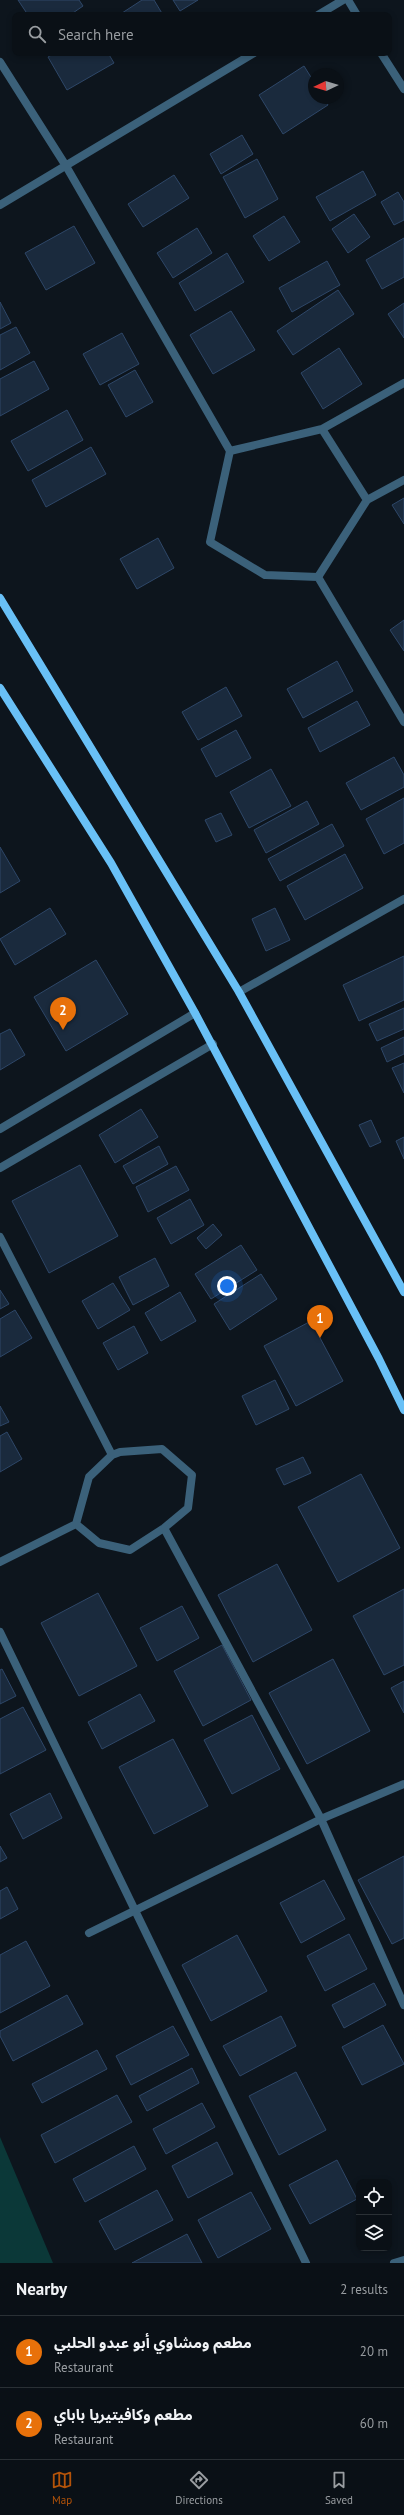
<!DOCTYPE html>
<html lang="en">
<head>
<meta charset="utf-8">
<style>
	:root { --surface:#0a1016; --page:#13191f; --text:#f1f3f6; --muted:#999da1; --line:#2a3035; --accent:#b45309 }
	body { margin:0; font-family:"PT Sans","Noto Sans Arabic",sans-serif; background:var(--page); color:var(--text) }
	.controls { position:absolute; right:12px; bottom:12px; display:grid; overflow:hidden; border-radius:8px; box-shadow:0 2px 6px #0003 }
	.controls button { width:36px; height:36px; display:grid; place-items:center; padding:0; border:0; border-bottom:1px solid var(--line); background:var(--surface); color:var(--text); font:20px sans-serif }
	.compass { position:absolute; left:308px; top:68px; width:36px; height:36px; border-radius:50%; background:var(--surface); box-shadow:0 2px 6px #0003; rotate:266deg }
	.you { position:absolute; left:227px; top:1286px; width:14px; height:14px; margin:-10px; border:3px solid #fff; border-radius:50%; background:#1a73e8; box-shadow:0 0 0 6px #1a73e833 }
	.badge { display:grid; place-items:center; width:26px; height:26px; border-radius:50%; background:var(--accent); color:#fff; font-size:13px; font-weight:700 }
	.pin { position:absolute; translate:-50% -33px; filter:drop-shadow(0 1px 2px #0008) }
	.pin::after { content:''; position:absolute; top:21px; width:14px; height:12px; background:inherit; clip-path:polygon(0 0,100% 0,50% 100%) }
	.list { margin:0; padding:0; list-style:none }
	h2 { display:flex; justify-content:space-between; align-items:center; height:52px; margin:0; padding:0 16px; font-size:17px }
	h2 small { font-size:13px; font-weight:400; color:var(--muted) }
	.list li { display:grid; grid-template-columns:26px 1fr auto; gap:12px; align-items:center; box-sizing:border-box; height:72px; padding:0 16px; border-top:1px solid var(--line) }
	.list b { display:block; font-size:15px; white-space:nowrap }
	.list p { margin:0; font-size:13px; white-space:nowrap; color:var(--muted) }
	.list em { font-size:13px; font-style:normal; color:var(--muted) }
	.icon { flex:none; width:22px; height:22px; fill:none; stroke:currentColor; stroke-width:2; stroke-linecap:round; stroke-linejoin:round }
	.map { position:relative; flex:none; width:404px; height:2263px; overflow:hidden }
	.search { position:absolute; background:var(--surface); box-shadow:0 2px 6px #0003; left:12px; right:12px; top:12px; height:44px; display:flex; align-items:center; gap:10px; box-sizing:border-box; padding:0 14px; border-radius:8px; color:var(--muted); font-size:15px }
	.sheet { height:196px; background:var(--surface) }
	nav { display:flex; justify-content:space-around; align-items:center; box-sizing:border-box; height:56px; border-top:1px solid var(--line); background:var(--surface); font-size:11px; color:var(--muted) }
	nav a { display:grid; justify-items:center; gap:2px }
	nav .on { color:var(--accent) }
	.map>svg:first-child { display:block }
	.water { fill:#0b3838 }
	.building { fill:#1a2a3d; stroke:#2e4768 }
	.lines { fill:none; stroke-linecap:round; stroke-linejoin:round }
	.minor { stroke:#3b617a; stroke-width:8 }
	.secondary { stroke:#69c0f6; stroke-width:8 }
</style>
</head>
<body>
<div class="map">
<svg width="404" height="2263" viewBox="0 0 404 2263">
	<rect width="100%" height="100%" fill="#0d151d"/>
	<!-- water -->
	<path class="water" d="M0 2137 53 2263H0Z"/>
	<!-- building -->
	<path class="building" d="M18 0H79L83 6 70 15H28Z
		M142 0H154L163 15H119Z
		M173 0H198L180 11Z
		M55 53H108L114 63 67 90 48 57Z
		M304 66 314 82V98H324L328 105 283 134 259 95Z
		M242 135 253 154 221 174 210 154Z
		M257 159 278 199 245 218 223 177Z
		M363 171 376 195 330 221 316 197Z
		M174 175 189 198 143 227 128 204Z
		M398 192 404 202V220L394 225 381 202Z
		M354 214 370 237 348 253 332 229Z
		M284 216 300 242 269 261 253 236Z
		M74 226 95 263 46 290 25 253Z
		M197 228 212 253 173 278 157 253Z
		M404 238V277L382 289 366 260Z
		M227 253 244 282 195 311 179 283Z
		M327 261 340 285 292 312 279 288Z
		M338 290 354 314 293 355 277 331Z
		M0 302 11 323 0 329Z
		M404 303V338L388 314Z
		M231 311 255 350 213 374 190 335Z
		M16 327 30 353 0 370V335Z
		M122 333 139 364 100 385 83 354Z
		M339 348 362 384 323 409 301 373Z
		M34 361 49 389 0 416V379Z
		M135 370 153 402 126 417 108 385Z
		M67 410 83 440 28 471 11 441Z
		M91 447 106 474 46 507 32 480Z
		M404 498V524L392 505Z
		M158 538 174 568 137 589 120 559Z
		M404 620V651L390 630Z
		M337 661 353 691 303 718 287 689Z
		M226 687 242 716 198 740 182 712Z
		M357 701 370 725 320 752 308 728Z
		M236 730 251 758 216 777 201 749Z
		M394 757 404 775V787L361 810 346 783Z
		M271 769 291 806 249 828 230 792Z
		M404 798V843L384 854 366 819Z
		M307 801 319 824 266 853 254 830Z
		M221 813 232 835 216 842 205 820Z
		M332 824 344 846 280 881 268 859Z
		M0 847 20 881 0 893Z
		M345 854 363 888 305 920 287 886Z
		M50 908 66 934 15 965 0 939Z
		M275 908 290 940 266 951 252 919Z
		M404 956V1000L359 1021 343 985Z
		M96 960 128 1014 66 1051 34 997Z
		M404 1008V1029L377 1041 369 1024Z
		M10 1029 25 1055 0 1070V1034Z
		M404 1037V1054L387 1062 381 1048Z
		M404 1063V1093L392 1068Z
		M141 1109 158 1137 115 1163 99 1135Z
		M371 1120 381 1142 370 1147 359 1125Z
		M404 1137V1159L396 1141Z
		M159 1146 168 1164 133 1184 123 1166Z
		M80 1165 118 1236 49 1273 12 1201Z
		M176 1166 189 1190 148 1212 136 1187Z
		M190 1199 204 1225 171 1244 157 1218Z
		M213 1224 222 1235 206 1249 197 1238Z
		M241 1245 257 1270 211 1299 195 1274Z
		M155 1258 169 1286 133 1305 119 1277Z
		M261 1274 277 1299 230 1330 214 1304Z
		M113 1283 130 1310 98 1329 82 1301Z
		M0 1290 9 1304 0 1309Z
		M180 1292 196 1321 161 1341 145 1313Z
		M15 1310 32 1338 0 1357V1319Z
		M311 1321 343 1381 296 1406 264 1346Z
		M134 1326 148 1353 118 1370 103 1343Z
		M275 1380 289 1409 256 1425 242 1396Z
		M0 1406 9 1422 0 1426Z
		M7 1432 22 1459 0 1472V1436Z
		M303 1457 311 1473 284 1485 276 1469Z
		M361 1474 400 1548 338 1582 298 1507Z
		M277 1564 312 1630 253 1662 218 1595Z
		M404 1589V1665L384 1675 353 1616Z
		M98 1593 137 1666 79 1696 41 1623Z
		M182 1606 199 1638 157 1661 140 1628Z
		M222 1645 251 1700 203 1726 174 1671Z
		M333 1659 370 1731 307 1764 269 1693Z
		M2 1669 16 1696 0 1704V1670Z
		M404 1681V1713L391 1688Z
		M140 1694 155 1721 102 1749 88 1722Z
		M23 1707 46 1750 0 1774V1719Z
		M252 1715 280 1769 232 1794 204 1740Z
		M173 1739 208 1806 154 1834 119 1767Z
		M50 1793 62 1818 23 1839 10 1814Z
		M0 1846 7 1858 0 1862Z
		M404 1856V1938L392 1944 358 1880Z
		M324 1880 345 1919 301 1943 280 1903Z
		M7 1887 18 1909 0 1919V1891Z
		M349 1934 367 1969 325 1991 307 1956Z
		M237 1935 267 1991 211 2021 182 1965Z
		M26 1941 50 1986 0 2013V1955Z
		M374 1983 386 2005 344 2028 332 2005Z
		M67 1995 83 2024 13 2061 0 2036V2031Z
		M281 2016 296 2046 240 2076 223 2046Z
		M383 2025 404 2064 362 2085 342 2047Z
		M173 2026 189 2055 131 2085 116 2056Z
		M97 2050 107 2069 42 2103 32 2084Z
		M192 2068 199 2083 147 2111 139 2096Z
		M296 2072 326 2130 279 2155 249 2096Z
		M117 2095 132 2122 55 2163 41 2135Z
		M202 2103 215 2127 166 2154 153 2129Z
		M217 2142 233 2174 188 2198 172 2166Z
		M134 2146 146 2169 85 2202 73 2179Z
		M337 2160 357 2199 310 2224 289 2185Z
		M157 2190 173 2220 115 2250 99 2221Z
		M251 2192 271 2229 218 2258 198 2220Z
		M187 2234 202 2263H132Z"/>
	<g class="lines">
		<!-- minor -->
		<path class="minor" d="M348 0 357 15
			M318 15 343 0
			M381 53 404 89
			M0 62 66 166 230 451
			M0 205 254 53
			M322 429 367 500
			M318 577 265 575 210 542 230 451 322 429 404 383
			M318 577 404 722
			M318 577 367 500 404 480
			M239 992 404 899
			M0 1129 195 1013
			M0 1168 213 1044
			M0 1237 112 1455
			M164 1528 321 1819 404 1784
			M0 1562 76 1524 89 1477 112 1455 120 1452 162 1449 192 1475 188 1508 164 1528 130 1550 99 1543 76 1524
			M0 1632 306 2263
			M89 1933 321 1819 404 2005
			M394 2263 404 2260"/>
		<!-- secondary -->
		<path class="secondary" d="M0 598 239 992 404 1292
			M0 688 111 863 195 1013 379 1359 404 1410"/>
	</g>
</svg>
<div class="controls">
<button><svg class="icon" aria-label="locate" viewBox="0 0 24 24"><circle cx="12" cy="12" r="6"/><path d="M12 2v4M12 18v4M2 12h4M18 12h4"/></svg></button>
<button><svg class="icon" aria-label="layers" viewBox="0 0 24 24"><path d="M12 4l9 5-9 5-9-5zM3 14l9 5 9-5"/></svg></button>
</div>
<svg class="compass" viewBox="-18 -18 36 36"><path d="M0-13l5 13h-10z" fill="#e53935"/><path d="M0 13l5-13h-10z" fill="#999da1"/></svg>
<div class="you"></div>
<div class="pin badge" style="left:320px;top:1338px;background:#e8710a">1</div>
<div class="pin badge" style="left:63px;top:1030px;background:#e8710a">2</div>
<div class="search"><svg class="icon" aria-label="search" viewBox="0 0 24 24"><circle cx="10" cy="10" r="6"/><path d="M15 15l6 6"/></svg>Search here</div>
</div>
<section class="sheet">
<h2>Nearby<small>2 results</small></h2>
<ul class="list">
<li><span class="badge" style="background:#e8710a">1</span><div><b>مطعم ومشاوي أبو عبدو الحلبي</b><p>Restaurant</p></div><em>20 m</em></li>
<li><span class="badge" style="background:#e8710a">2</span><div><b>مطعم وكافيتيريا باباي</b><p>Restaurant</p></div><em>60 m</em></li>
</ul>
</section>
<nav>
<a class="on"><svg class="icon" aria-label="map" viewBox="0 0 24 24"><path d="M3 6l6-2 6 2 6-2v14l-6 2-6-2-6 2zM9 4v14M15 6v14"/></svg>Map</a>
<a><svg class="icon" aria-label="directions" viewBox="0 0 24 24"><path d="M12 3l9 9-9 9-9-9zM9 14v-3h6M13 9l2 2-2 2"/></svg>Directions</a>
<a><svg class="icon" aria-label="saved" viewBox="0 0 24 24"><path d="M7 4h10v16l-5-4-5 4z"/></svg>Saved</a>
</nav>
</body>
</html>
